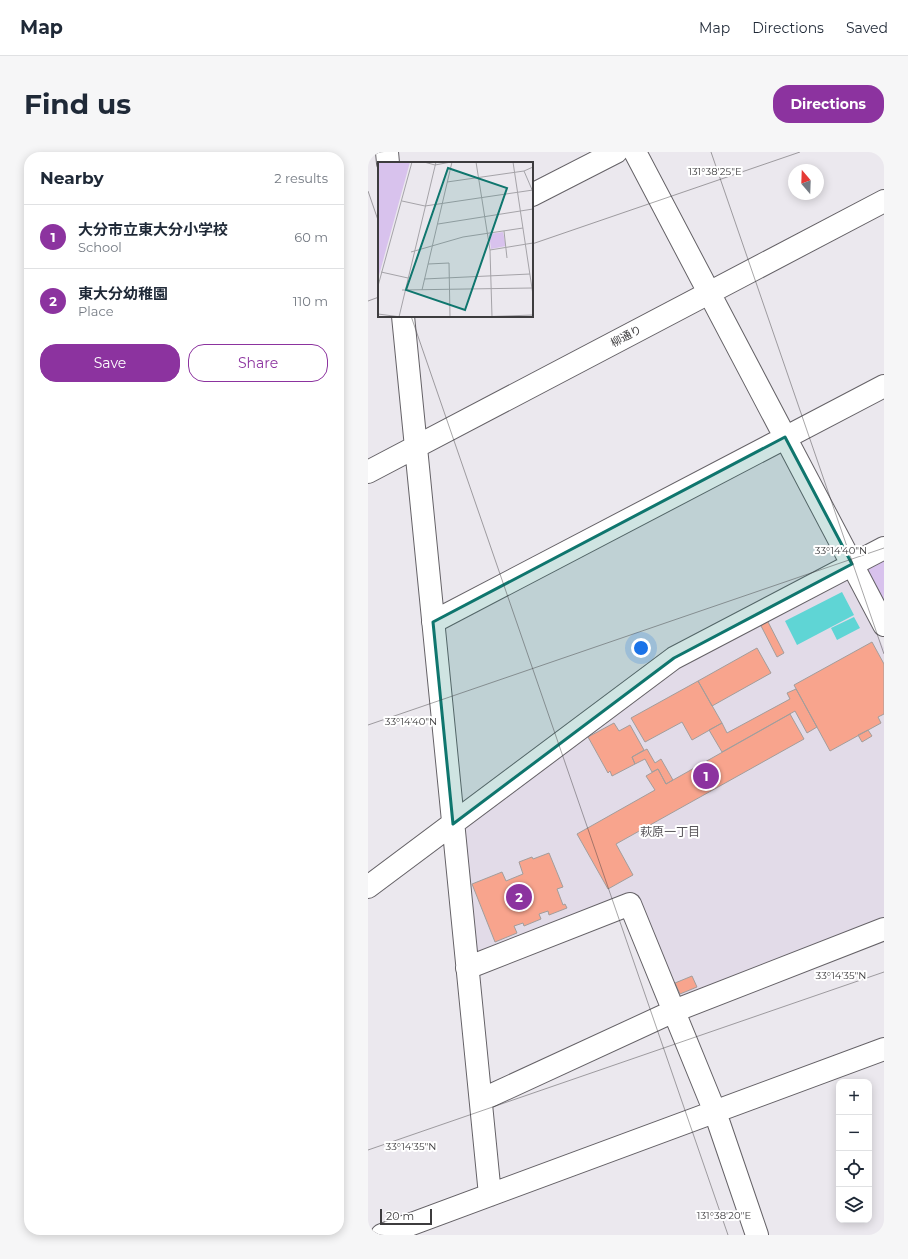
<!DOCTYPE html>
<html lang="en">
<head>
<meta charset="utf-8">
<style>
	:root { --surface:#fff; --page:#f6f6f7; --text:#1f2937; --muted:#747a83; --line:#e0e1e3; --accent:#8c339f }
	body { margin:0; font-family:Montserrat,"Noto Sans JP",sans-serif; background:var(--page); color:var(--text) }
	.controls { position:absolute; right:12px; bottom:12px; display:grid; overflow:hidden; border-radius:8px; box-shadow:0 2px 10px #0003 }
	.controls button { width:36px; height:36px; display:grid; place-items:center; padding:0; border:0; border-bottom:1px solid var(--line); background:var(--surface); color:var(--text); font:20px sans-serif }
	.compass { position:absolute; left:420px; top:12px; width:36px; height:36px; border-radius:50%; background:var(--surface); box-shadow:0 2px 10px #0003; rotate:341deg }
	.scale { position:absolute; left:12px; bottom:10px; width:52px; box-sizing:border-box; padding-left:4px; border:2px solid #3d3c3e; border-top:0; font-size:11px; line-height:14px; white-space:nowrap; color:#3d3c3e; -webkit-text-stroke:3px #fff; paint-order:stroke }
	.you { position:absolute; left:273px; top:496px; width:14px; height:14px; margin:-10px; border:3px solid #fff; border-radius:50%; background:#1a73e8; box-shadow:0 0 0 6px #1a73e833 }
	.badge { display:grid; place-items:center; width:26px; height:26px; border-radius:50%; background:var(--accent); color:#fff; font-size:13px; font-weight:700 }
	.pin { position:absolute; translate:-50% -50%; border:2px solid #fff; box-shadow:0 1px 4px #0006 }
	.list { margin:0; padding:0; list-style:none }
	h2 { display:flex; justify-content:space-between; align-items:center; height:52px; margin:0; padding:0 16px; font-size:17px }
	h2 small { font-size:13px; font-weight:400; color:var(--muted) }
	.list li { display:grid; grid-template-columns:26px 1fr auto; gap:12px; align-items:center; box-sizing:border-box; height:64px; padding:0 16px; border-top:1px solid var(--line) }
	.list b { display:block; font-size:15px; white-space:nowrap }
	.list p { margin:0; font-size:13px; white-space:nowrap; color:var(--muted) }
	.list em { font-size:13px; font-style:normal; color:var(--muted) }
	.actions { display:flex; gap:8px; padding:12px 16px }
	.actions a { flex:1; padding:9px 0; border:1px solid var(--accent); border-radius:16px; text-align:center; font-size:14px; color:var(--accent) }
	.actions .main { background:var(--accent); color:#fff }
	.icon { flex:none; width:22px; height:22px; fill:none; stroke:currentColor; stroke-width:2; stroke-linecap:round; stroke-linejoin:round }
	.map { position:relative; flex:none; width:516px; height:1083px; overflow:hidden; border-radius:16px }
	header { display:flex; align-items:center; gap:24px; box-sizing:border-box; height:56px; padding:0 20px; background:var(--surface); border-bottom:1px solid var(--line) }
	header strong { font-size:19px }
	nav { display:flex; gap:22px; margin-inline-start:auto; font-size:14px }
	.intro { display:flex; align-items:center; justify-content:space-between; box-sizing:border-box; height:96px; padding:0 24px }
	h1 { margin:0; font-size:28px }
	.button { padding:10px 18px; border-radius:16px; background:var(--accent); color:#fff; font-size:14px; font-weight:700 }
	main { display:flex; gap:24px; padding:0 24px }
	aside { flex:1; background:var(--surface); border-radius:16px; box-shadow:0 2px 10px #0003 }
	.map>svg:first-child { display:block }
	.built { fill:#e2dbe8 }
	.green { fill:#d8c2ed }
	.water { fill:#5fd5d5 }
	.building { fill:#f8a48d; stroke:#a39d9b }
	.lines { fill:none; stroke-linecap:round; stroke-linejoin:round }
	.minor-casing { stroke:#656267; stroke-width:24 }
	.minor { stroke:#fff; stroke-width:22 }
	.marked { fill:#0f766e; fill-opacity:0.2; stroke:#0f766e; stroke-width:3; stroke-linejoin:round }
	.ticks { fill:none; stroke:#3d3c3e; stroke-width:1; stroke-opacity:0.45 }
	.labels { text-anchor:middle; stroke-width:4; stroke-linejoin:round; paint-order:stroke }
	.street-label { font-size:11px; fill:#3d3c3e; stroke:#fff }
	.neighbourhood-label { font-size:12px; fill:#58555a; stroke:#fff }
	.inset-road { fill:none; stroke:#a5a3a8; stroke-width:1 }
	.view { fill:#0f766e; fill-opacity:0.15; stroke:#0f766e; stroke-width:2 }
	.inset-edge { fill:none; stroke:#3d3c3e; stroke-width:2 }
	.ticks-label { font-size:10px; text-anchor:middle; fill:#3d3c3e; stroke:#fff; stroke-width:4; stroke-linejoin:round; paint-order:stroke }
</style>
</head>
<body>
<header>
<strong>Map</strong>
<nav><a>Map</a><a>Directions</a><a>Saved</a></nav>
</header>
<div class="intro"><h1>Find us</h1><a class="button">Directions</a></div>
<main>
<aside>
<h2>Nearby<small>2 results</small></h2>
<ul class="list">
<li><span class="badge">1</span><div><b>大分市立東大分小学校</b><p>School</p></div><em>60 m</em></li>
<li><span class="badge">2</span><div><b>東大分幼稚園</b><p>Place</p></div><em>110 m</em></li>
</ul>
<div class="actions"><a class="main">Save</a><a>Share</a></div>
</aside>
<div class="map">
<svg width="516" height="1083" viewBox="0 0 516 1083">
	<rect width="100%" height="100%" fill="#ebe8ee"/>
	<!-- built -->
	<path class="built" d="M472 426 481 429 516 496V768L314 846H308L267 742 112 806 105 804 96 673 313 513Z"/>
	<!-- green -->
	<path class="green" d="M516 403V451L500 421 501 411Z"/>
	<!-- water -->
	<path class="water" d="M474 440 486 463 429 493 417 469Z
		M486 465 492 476 469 488 463 476Z"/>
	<!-- building -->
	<path class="building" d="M398 466 416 501 409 505 391 470Z
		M504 490 516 512V562L510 565 513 571 462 599 426 533Z
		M389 496 403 521 344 554 330 529Z
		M330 529 354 571 324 588 314 570 277 590 263 566Z
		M428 537 449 575 439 581 427 559 354 600 341 578 354 571 359 581 422 547 419 541Z
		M422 562 436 587 248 692 265 723 240 737 209 682 287 638 278 624 290 617 298 632Z
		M246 571 251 579 262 573 276 598 264 605 267 612 244 624 242 619 240 621 220 585Z
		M500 578 504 584 494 590 490 583Z
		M279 597 287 611 293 607 305 628 298 632 290 617 284 620 277 607 267 612 264 605Z
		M181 701 195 735 189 737 195 753 197 752 199 756 181 763 180 759 171 762 173 767 156 774 155 771 146 774 149 781 127 790 104 732 134 720 138 729 155 722 151 710 164 705 165 707Z
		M324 824 329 835 312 842 307 831Z"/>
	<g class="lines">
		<!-- minor casing -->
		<g class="minor-casing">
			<path id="minor" d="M19 0 20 11
				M267 0 516 473
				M164 43 248 0
				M35 164 122 1043
				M0 320 516 49
				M65 470 516 234
				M0 735 306 506 516 396
				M99 816 262 752 347 960 389 1083
				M113 948 306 859 516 777
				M14 1083 516 897"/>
		</g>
		<!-- minor -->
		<use href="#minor" class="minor"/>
	</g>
	<!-- marked area -->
	<path class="marked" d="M417 285 484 412 306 506 85 672 65 470Z"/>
	<!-- ticks -->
	<path class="ticks" d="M343 0 516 502M0 39 11 71M164 92 432 0M0 149 11 145M43 164 360 1083M0 573 516 396M0 998 516 820M0 1074 3 1083"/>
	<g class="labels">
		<!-- street labels -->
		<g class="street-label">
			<text transform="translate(258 184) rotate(-28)" y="4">柳通り</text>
		</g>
		<!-- neighbourhood labels -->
		<g class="neighbourhood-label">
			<text x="302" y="684">萩原一丁目</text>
		</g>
	</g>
	<!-- overview -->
	<g transform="translate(10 10)">
		<rect width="155" height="155" fill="#ebe8ee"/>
		<path d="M0 0H32L0 117ZM125 70 128 84 113 87 111 72Z" fill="#d8c2ed"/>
		<path class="inset-road" d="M46 0 57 3 73 0M98 0 112 88 114 155M135 0 155 133M146 9 155 30M69 20 146 9 155 5M24 39 47 44 155 28M60 62 155 47M126 69 129 96M112 88 155 81M33 90 85 75 145 66M50 102 71 101 72 155M3 110 30 116M46 117 152 112M0 124 34 0M24 128 154 126M44 128 74 0M0 152 23 155M21 155 58 0M100 155 155 153"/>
		<path class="view" d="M70 6 129 26 87 148 28 128Z"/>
		<rect width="155" height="155" class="inset-edge"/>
	</g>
	<g class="ticks-label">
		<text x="347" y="23">131°38'25"E</text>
		<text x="473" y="402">33°14'40"N</text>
		<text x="43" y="573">33°14'40"N</text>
		<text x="473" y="827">33°14'35"N</text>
		<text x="43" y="998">33°14'35"N</text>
		<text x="356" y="1067">131°38'20"E</text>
	</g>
</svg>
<div class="controls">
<button>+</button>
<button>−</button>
<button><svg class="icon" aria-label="locate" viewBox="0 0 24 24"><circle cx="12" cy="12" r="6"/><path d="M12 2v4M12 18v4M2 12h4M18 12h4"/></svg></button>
<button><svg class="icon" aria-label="layers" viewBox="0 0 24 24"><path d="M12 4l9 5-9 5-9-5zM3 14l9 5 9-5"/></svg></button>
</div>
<svg class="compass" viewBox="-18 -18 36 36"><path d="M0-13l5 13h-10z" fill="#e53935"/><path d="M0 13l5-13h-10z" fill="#747a83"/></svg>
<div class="scale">20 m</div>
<div class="you"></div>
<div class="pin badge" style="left:338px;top:624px">1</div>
<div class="pin badge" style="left:151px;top:745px">2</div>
</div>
</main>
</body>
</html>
